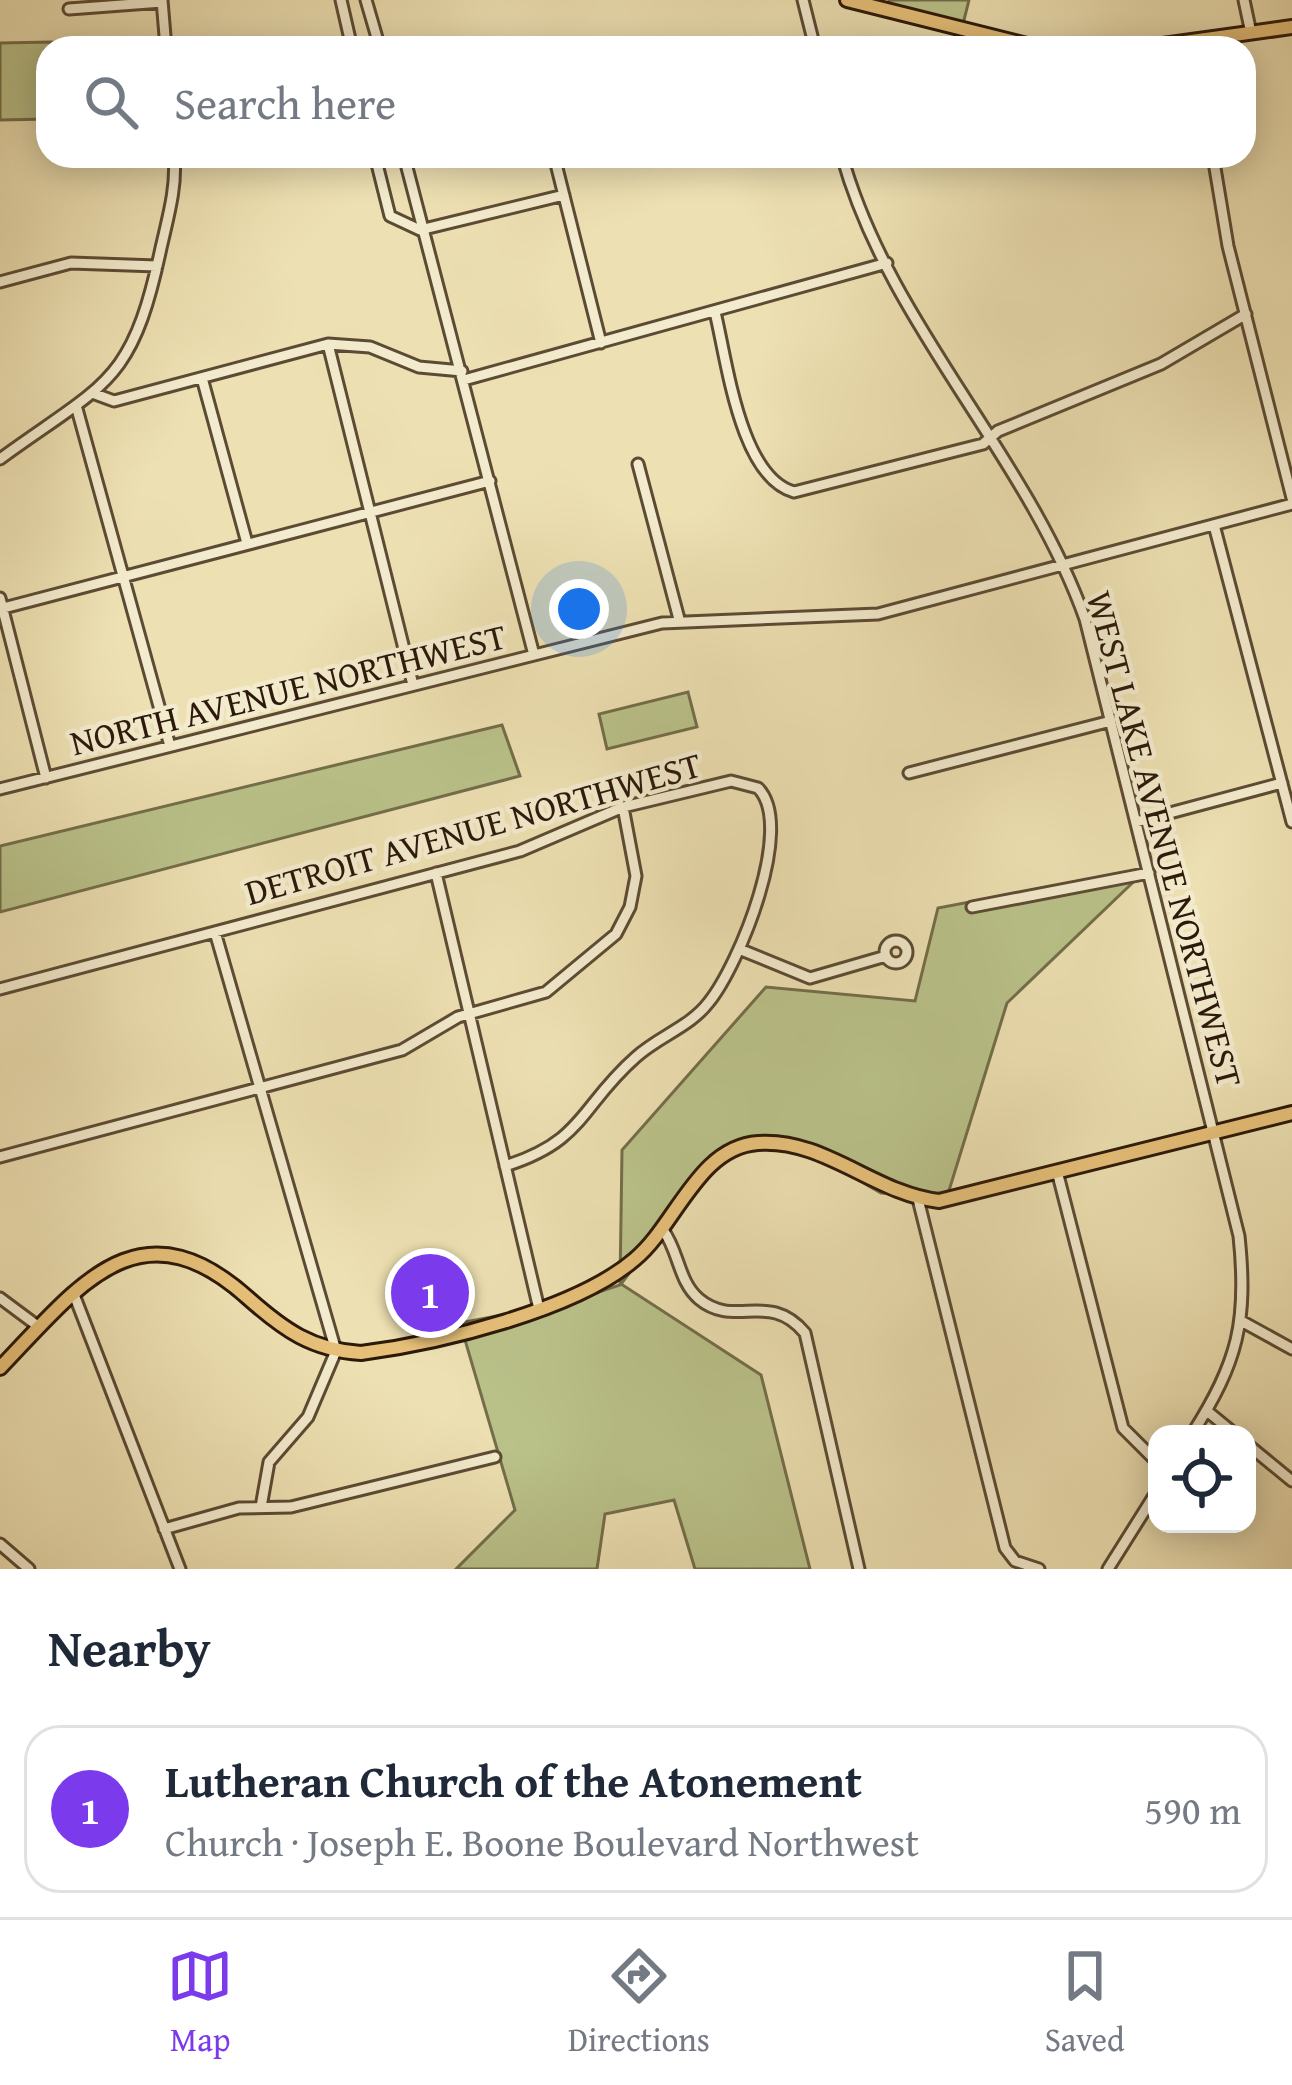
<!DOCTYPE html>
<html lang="en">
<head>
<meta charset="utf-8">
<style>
	:root { --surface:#fff; --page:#f2f2f3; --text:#1f2937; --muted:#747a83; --line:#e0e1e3; --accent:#7c3aed }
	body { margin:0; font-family:"Gentium Book Plus",serif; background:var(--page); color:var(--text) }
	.controls { position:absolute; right:36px; bottom:36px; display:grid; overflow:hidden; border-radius:24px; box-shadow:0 6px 30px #0003 }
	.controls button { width:108px; height:108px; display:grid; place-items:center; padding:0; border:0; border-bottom:3px solid var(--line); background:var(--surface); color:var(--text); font:60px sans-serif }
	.you { position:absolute; left:579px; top:609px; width:42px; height:42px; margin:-30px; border:9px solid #fff; border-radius:50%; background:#1a73e8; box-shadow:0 0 0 18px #1a73e833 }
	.badge { display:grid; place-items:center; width:78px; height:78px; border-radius:50%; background:var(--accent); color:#fff; font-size:39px; font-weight:700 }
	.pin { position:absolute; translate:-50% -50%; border:6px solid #fff; box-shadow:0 3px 12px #0006 }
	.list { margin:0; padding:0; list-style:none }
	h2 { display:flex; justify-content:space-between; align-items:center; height:156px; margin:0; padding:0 48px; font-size:51px }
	h2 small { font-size:39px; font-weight:400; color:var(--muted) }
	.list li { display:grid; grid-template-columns:78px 1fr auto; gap:36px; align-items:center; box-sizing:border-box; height:168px; margin:0 24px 24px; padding:0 24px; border:3px solid var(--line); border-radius:36px }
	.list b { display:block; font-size:45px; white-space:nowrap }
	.list p { margin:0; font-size:39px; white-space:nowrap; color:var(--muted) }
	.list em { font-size:39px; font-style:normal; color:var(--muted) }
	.icon { flex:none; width:66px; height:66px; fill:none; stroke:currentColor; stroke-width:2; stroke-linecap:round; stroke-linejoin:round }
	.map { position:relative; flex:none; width:1292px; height:1569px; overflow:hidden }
	.search { position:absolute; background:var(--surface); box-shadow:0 6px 30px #0003; left:36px; right:36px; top:36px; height:132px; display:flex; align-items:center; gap:30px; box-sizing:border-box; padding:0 42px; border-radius:36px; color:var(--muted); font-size:45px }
	.sheet { height:348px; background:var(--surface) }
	nav { display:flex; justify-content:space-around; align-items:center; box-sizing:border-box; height:168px; border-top:3px solid var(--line); background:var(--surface); font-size:33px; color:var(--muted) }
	nav a { display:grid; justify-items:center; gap:6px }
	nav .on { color:var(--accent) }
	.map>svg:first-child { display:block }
	.green { fill:#bac28a; stroke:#736e4a; stroke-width:3 }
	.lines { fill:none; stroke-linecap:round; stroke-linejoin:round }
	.minor-casing { stroke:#5c4b34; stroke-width:15 }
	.major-casing { stroke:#2c190a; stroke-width:18 }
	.minor { stroke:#f3ebcd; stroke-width:9 }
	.major { stroke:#e6c079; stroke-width:12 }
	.labels { text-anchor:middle; stroke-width:9; stroke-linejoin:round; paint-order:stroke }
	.street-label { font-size:36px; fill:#2c190a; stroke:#f3ebcd }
</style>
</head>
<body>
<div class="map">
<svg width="1292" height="1569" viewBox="0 0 1292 1569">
	<rect width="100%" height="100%" fill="#ede0b2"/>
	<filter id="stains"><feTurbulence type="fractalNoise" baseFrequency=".00167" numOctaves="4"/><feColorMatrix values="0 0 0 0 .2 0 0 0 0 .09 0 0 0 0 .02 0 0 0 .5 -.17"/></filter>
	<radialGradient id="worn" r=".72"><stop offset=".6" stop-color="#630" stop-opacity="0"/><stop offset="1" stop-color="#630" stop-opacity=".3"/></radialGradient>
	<!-- green -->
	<path class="green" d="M889 0H969L963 24 889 12Z
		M52 42 60 48H48V119L0 120V43Z
		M688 692 697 727 607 749 599 714Z
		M502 725 520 776 0 912V846Z
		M1148 868 1007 1003 947 1197 881 1193 792 1142 740 1145 704 1176 621 1284 761 1375 810 1569H695L674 1500 605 1514 597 1569H456L515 1510 460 1323 566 1303 620 1285 622 1150 766 987 915 1001 938 908Z"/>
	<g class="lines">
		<!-- minor casing -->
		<g class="minor-casing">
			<path id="minor" d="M162 0 166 48
				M341 0 352 48
				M366 0 380 48
				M803 0 815 48
				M1244 0 1251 33
				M69 9 162 2
				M375 156 390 216 420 230
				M404 156 534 655
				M554 156 601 343
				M842 156C889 325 1027 455 1085 619L1239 1236C1248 1321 1238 1362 1192 1434
				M1213 156 1228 246 1292 498
				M420 230 564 195
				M0 282 71 263 157 266
				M715 312C727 361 740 477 794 492L983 444 998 431 1161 364 1246 314
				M328 344 413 685
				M202 378 247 543
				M464 380 887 263
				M95 394 114 401 328 344 370 347 419 367 462 371
				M77 409 170 746
				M0 459C106 382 132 385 161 248 168 217 177 187 174 156
				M638 464 679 619
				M1214 525 1292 822
				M0 598 46 778
				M0 609 490 481
				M909 773 1111 721
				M0 789 662 623 878 614 1292 504
				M1136 822 1282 783
				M436 873 539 1309
				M972 907 1149 873
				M215 932 336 1351 308 1417 269 1462 261 1507
				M885 952a11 11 0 1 1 22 0a11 11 0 1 1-22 0Z
				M739 949 810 978 886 956
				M0 989 520 851 623 807 731 781 758 788C796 826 739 965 709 1002 690 1027 659 1036 636 1057 580 1106 585 1141 505 1166
				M0 1157 402 1050 458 1017 546 992 616 934 630 907 636 876 623 807
				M1058 1175 1123 1428 1157 1462
				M918 1199 1005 1548 1015 1561
				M663 1230C679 1251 678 1281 699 1299 735 1329 769 1290 805 1333L859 1569
				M73 1292 180 1569
				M0 1298 39 1327
				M1243 1322 1292 1349
				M1207 1411 1235 1434
				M1247 1444 1292 1481
				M164 1529 239 1508 291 1507 495 1457
				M0 1544 29 1569
				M1015 1561 1039 1569
				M1108 1569 1157 1491"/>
		</g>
		<!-- major casing -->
		<g class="major-casing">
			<path id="major" d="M847 0 1039 48
				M1141 48 1292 27
				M0 1368C78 1287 139 1200 248 1298 284 1330 312 1350 361 1353 439 1343 576 1310 635 1259 676 1225 698 1147 758 1143 824 1138 875 1194 939 1201L1292 1113"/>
		</g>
		<!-- minor -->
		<use href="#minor" class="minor"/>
		<!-- major -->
		<use href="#major" class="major"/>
	</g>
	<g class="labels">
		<!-- street labels -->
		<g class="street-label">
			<text transform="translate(288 689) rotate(-14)" y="13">NORTH AVENUE NORTHWEST</text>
			<text transform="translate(473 828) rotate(-16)" y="13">DETROIT AVENUE NORTHWEST</text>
			<text transform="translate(1165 839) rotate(75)" y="13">WEST LAKE AVENUE NORTHWEST</text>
		</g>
	</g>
	<rect width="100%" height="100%" filter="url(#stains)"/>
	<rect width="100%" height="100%" fill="url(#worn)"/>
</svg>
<div class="controls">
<button><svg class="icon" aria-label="locate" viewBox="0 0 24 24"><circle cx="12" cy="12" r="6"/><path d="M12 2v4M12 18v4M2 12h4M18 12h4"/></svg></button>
</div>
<div class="you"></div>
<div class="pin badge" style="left:430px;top:1293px">1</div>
<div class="search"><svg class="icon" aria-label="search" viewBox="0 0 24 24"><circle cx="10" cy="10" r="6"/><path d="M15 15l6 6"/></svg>Search here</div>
</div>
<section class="sheet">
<h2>Nearby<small></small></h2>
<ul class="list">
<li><span class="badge">1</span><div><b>Lutheran Church of the Atonement</b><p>Church · Joseph E. Boone Boulevard Northwest</p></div><em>590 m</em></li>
</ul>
</section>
<nav>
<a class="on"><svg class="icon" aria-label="map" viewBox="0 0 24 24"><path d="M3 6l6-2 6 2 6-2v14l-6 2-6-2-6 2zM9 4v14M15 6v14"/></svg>Map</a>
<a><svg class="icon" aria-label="directions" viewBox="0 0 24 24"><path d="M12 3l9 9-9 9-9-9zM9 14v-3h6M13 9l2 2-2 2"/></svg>Directions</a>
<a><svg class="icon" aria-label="saved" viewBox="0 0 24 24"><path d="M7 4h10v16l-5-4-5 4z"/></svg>Saved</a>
</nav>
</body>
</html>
